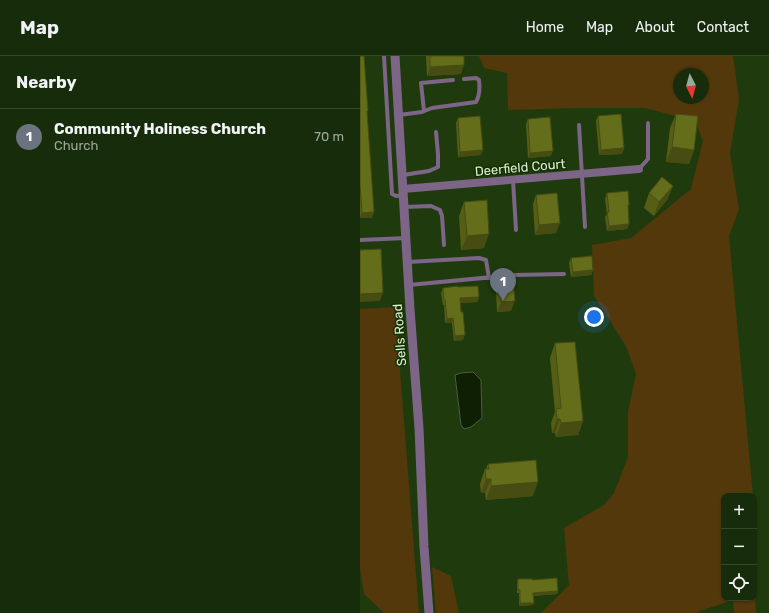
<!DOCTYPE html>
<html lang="en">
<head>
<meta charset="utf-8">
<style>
	:root { --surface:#172c0a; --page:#203413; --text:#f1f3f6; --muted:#9ea79c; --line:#36482b; --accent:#d93025 }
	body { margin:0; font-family:Rubik,sans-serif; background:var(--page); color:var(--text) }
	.controls { position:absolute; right:12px; bottom:12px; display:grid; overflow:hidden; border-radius:8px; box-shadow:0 1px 3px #0004 }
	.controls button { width:36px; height:36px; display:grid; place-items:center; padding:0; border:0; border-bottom:1px solid var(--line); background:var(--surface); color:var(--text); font:20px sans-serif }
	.compass { position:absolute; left:313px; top:12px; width:36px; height:36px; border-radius:50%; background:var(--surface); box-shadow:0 1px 3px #0004; rotate:174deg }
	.you { position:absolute; left:234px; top:261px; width:14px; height:14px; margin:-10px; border:3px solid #fff; border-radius:50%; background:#1a73e8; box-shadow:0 0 0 6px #1a73e833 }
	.badge { display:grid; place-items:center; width:26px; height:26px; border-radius:50%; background:var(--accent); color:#fff; font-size:13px; font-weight:700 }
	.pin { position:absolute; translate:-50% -33px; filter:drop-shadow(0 1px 2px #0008) }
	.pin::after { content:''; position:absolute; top:21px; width:14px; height:12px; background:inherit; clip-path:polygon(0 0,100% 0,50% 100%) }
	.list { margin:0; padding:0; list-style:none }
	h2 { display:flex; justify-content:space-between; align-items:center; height:52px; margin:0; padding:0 16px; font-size:17px }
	h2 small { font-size:13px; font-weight:400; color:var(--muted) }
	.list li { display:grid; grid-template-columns:26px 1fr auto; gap:12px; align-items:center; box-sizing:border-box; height:56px; padding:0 16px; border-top:1px solid var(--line) }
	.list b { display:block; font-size:15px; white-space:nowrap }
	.list p { margin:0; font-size:13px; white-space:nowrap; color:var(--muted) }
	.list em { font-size:13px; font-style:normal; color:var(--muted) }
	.icon { flex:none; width:22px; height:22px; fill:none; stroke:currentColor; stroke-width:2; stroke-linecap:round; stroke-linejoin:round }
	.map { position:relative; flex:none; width:409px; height:557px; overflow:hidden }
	header { display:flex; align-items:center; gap:24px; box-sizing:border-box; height:56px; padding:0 20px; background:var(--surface); border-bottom:1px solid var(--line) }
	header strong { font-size:19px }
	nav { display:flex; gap:22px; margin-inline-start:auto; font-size:14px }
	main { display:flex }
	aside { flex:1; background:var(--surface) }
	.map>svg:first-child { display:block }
	.green { fill:#53380b; fill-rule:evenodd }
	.water { fill:#0e1f04; stroke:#4c5d43 }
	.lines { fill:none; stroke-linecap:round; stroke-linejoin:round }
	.service { stroke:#7d6588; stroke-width:4 }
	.minor { stroke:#7d6588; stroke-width:8 }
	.tertiary { stroke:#7d6588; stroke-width:9 }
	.wall { fill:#565e16 }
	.shaded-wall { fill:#464c12 }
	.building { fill:#646d19; stroke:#464c12 }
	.labels { text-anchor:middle; stroke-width:3; stroke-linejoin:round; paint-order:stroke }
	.street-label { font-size:13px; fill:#ddefd5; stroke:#153102 }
</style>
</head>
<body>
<header>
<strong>Map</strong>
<nav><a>Home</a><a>Map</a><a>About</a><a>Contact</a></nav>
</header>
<main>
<aside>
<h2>Nearby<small></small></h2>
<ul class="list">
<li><span class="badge" style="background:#6b7280">1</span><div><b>Community Holiness Church</b><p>Church</p></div><em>70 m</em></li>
</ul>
</aside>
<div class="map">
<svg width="409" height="557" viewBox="0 0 409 557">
	<rect width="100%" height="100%" fill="#1f3b0d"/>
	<!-- green -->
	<path class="green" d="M119 0H373L379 43 370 97 379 153 369 180 393 440H364V542H394V514L396 557H374L373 544 340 555 338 557H180L188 550 209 529 204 472 244 449 254 437 268 401V356L276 318 266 290 234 240 232 189 271 182 331 133 343 85 335 65 285 52H218L148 54 147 17 124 12ZM319 18H343V42H319Z
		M35 251 59 557H24L4 538 0 512V253Z
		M72 511 91 520 99 557H76Z"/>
	<!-- water -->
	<path class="water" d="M113 316 121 324 122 362 111 371 104 373 101 369 95 319 101 317Z"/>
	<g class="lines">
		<!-- service -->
		<path class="service" d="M24 0 32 138 36 140 43 139
			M64 55 61 27 93 24
			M39 59 62 56 72 52 116 46C120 39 120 32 119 24L116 22 104 23
			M219 69 225 171
			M279 113 288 103V67
			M43 119 69 115 78 111V98L76 76
			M153 124 156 174
			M44 151 71 150 80 154 82 160 84 189
			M0 184 46 182
			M48 206 119 202 126 204 129 222
			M49 229 154 219 204 218"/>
		<!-- minor -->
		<path class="minor" d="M43 133 279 113"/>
		<!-- tertiary -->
		<path class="tertiary" d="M35 0 50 253 59 372 64 491 69 557"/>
	</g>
	<!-- wall -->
	<path class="wall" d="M0 0 7 58 12 162H0Z
		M66 0H104L101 18 67 20Z
		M316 58 334 94 329 108 306 106 310 72Z
		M238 60 264 92 262 98 239 99 236 65Z
		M98 62 121 99 98 101 96 67Z
		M168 63 191 100 168 102 166 68Z
		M313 130 307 144 294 160 284 152 289 137Z
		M247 137 268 152 269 168 267 173 247 175 245 161 247 158 245 143Z
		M176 139 196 177 175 179 173 148Z
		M104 146 124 192 101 194 99 160Z
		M211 202 233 214 231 219 211 221 209 207Z
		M140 225 151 255 137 256 136 235Z
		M98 231 119 241 117 246 100 247 103 284 94 285 92 267H85L84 249H83L81 237 83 232Z
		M195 287 223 365 218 379 196 381 195 377H192L191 367 195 356 190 302Z
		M128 408 173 440 126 444 125 437H121L120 428 125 413H126Z
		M158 523 173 524 198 535 197 538 173 540V549L159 550V537H157V526Z"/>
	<!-- shaded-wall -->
	<path class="shaded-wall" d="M104 9 101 18 67 20 70 11Z
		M312 91 334 94 329 108 306 106Z
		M264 92 262 98 239 99 241 94Z
		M123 94 121 99 98 101 100 96Z
		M193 95 191 100 168 102 170 97Z
		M313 130 307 144 294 160 299 146Z
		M14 156 12 162H0L2 157Z
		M200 167 196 177 175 179 179 169Z
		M269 168 267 173 247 175 249 170Z
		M129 178 124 192 101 194 107 180Z
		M233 214 231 219 211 221 213 216Z
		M23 237 20 245 0 246V238Z
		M119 241 117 246 98 247 100 242Z
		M155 245 151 255 137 256 141 246Z
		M93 262 92 267H85L87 263Z
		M105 279 103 284 94 285 95 280Z
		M197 363H200L195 377H192Z
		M223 365 218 379 196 381 201 367Z
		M126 423H131L125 437H121Z
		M178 426 173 440 126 444 131 430Z
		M198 535 197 538 172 540 173 537Z
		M160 547H174L173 549 159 550Z"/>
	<!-- building -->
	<path class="building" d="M0 0H4L8 55H7L14 156 2 157 0 129Z
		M70 0H104V9L70 11Z
		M261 58 264 92 241 94 238 60Z
		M316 58 338 60 334 94 312 91Z
		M120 60 123 94 100 96 98 62Z
		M190 61 193 95 170 97 168 63Z
		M302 121 313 130 299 146 289 137Z
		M268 135 269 149H268L269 168 249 170 247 156H249L247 137Z
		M197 137 200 167 179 169 176 139Z
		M127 144 129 178 107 180 104 146Z
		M21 193 23 237 0 238V194Z
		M232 200 233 214 213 216 211 202Z
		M153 224 155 245 141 246 140 225Z
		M98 230V231L118 230 119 241 100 242 101 256H103L105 279 95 280 93 262 87 263 85 244H84L83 232Z
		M215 286 223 365 201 367 200 363H197L196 353 201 352 195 287Z
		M176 404 178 426 131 430V423H126L125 413H129L128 408Z
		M197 522 198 535 173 537 174 547H160V534H158V523H172L173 524Z"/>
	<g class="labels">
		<!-- street labels -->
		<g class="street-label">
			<text transform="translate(160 111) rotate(-5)" y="5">Deerfield Court</text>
			<text transform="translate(39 279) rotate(-94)" y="5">Sells Road</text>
		</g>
	</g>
</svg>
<div class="controls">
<button>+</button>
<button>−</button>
<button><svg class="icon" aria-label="locate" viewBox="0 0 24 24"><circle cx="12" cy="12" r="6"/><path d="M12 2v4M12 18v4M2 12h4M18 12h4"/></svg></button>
</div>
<svg class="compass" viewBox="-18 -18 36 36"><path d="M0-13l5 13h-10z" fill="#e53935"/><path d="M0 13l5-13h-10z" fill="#9ea79c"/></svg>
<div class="you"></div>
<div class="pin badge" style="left:143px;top:245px;background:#6b7280">1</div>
</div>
</main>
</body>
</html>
